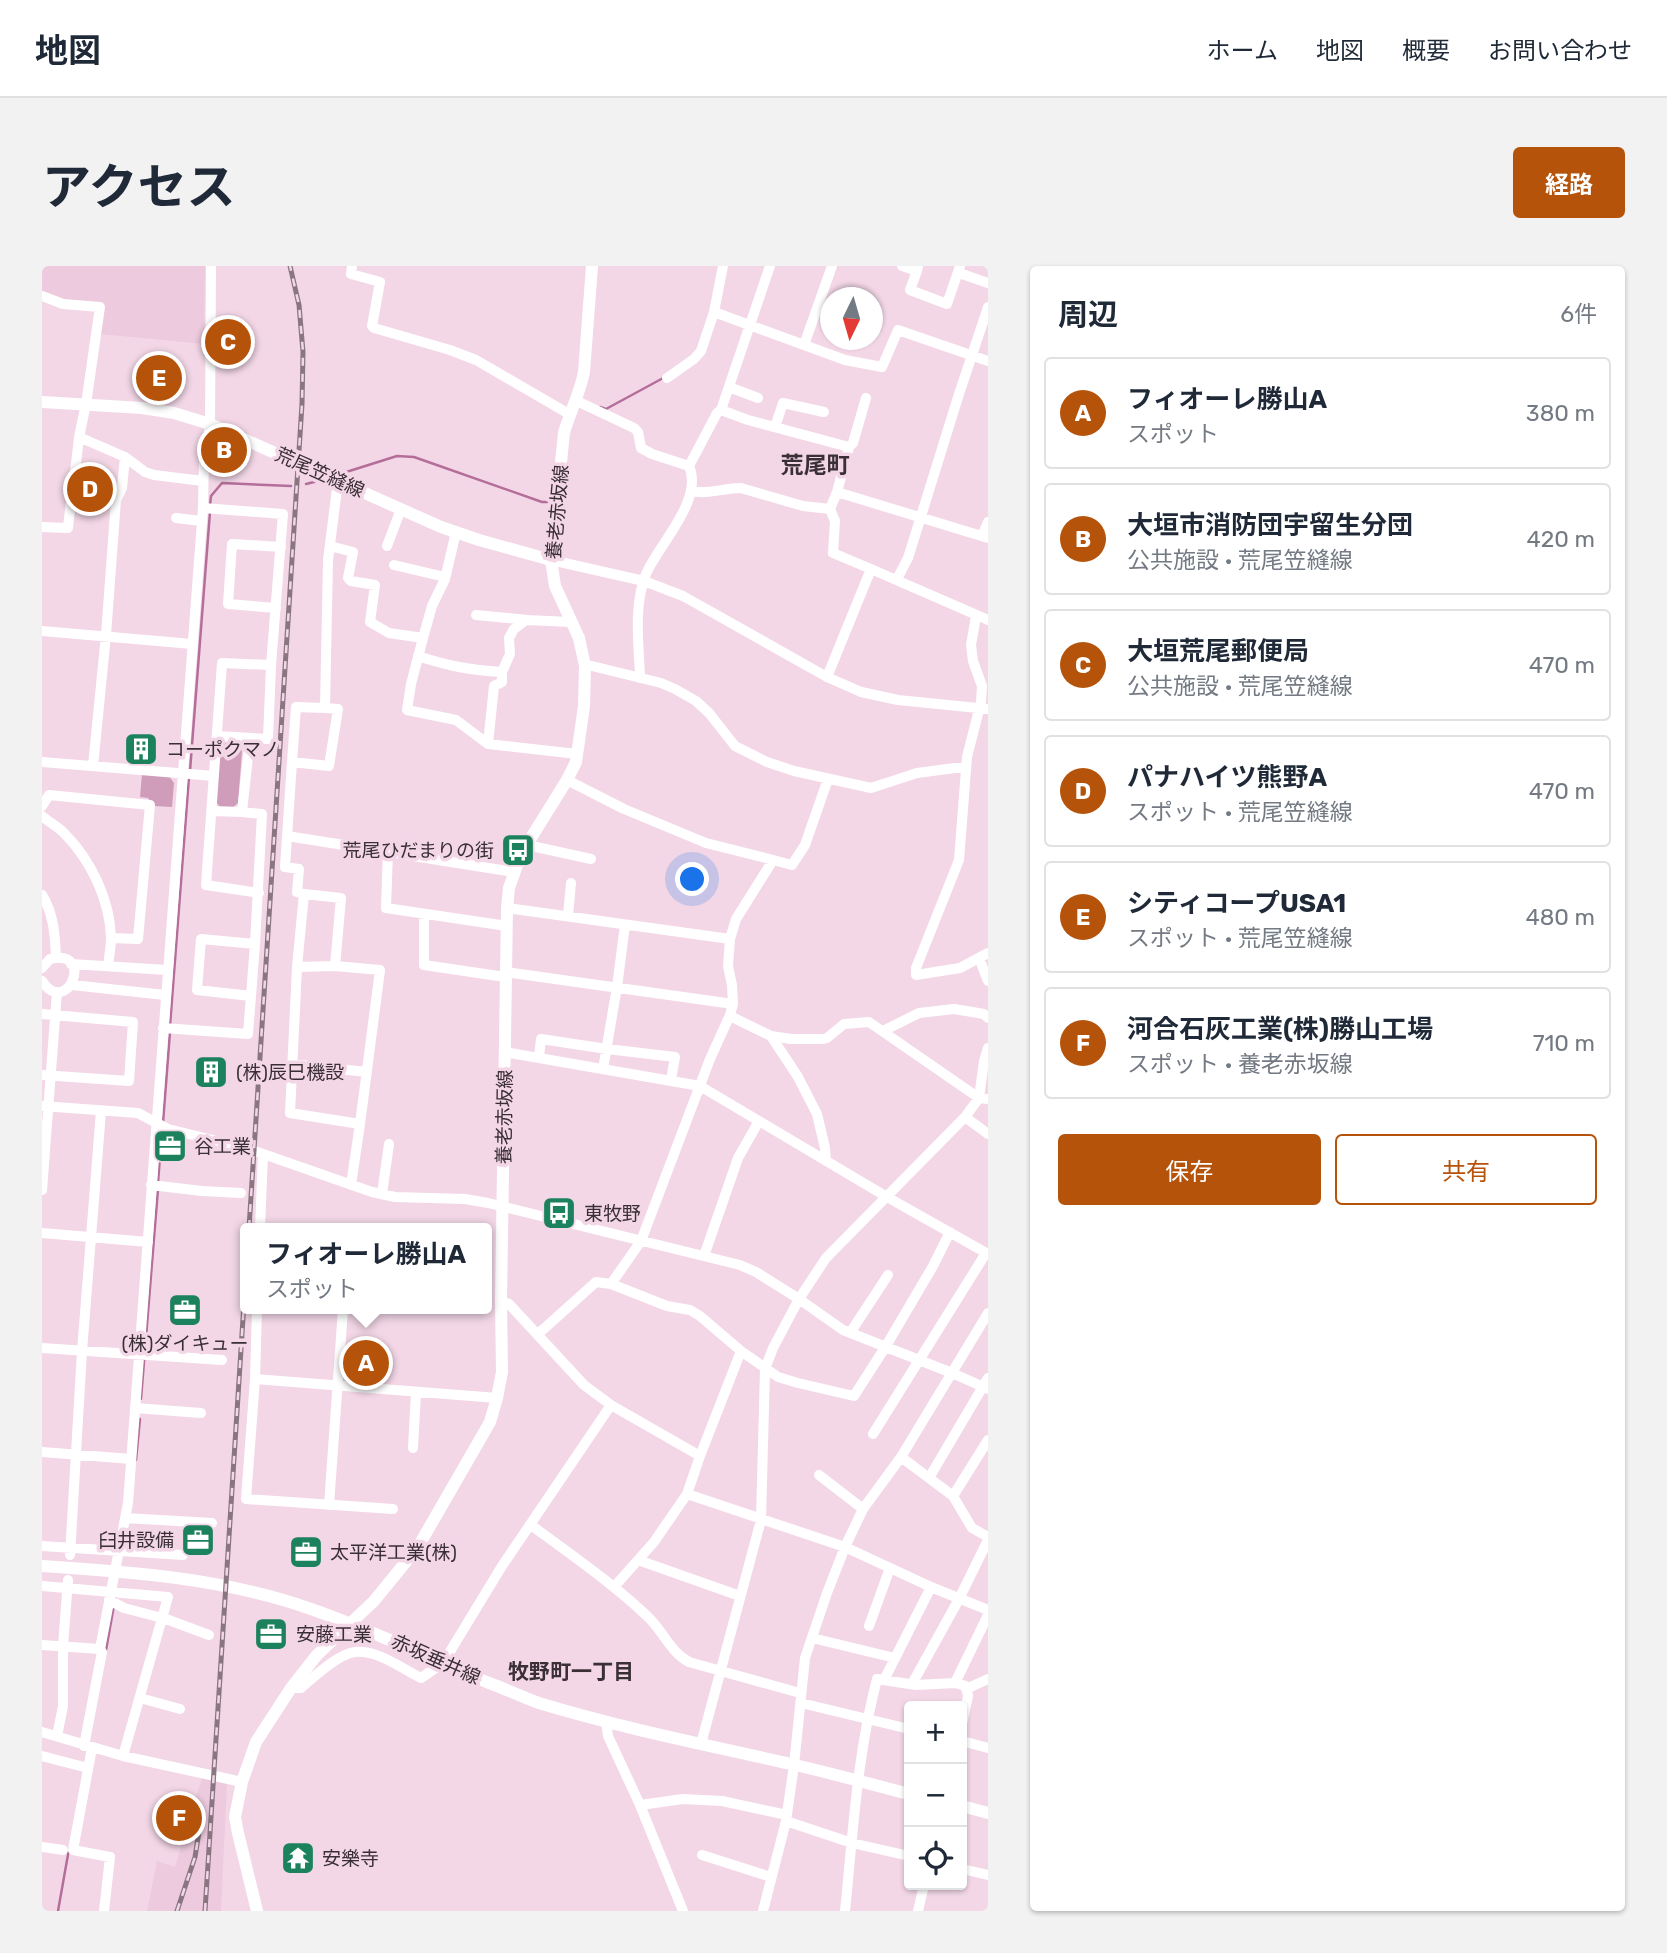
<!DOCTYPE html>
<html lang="ja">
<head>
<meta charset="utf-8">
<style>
	:root { --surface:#fff; --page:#f2f2f3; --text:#1f2937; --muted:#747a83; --line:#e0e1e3; --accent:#b45309 }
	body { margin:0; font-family:Rubik,"Noto Sans JP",sans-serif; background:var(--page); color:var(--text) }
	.controls { position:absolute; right:21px; bottom:21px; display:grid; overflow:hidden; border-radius:7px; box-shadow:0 2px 5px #0004 }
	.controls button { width:63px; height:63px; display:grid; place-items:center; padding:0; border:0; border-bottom:2px solid var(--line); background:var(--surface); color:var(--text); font:35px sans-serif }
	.compass { position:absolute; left:778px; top:21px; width:63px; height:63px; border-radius:50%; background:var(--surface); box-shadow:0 2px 5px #0004; rotate:185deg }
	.you { position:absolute; left:651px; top:614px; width:24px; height:24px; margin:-18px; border:5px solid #fff; border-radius:50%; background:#1a73e8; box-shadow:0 0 0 10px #1a73e833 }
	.badge { display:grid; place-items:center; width:46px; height:46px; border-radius:50%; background:var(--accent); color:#fff; font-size:23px; font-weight:700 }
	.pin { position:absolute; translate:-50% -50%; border:4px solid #fff; box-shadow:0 2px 7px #0006 }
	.popup { position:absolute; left:198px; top:957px; width:252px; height:91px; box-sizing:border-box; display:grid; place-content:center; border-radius:7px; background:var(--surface); filter:drop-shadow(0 2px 5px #0005); font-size:23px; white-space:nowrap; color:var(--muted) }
	.popup b { font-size:26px; color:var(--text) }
	.popup::after { content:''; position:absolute; left:50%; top:100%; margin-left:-14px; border:14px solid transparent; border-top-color:var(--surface) }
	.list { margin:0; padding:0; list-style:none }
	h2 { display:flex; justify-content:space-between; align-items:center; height:91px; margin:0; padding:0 28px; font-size:30px }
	h2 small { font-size:23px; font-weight:400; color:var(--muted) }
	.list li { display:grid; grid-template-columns:46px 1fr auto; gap:21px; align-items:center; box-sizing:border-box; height:112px; margin:0 14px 14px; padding:0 14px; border:2px solid var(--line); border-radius:7px }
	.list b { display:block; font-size:26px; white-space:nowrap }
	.list p { margin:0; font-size:23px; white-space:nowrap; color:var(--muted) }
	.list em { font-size:23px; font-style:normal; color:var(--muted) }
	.actions { display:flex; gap:14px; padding:21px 28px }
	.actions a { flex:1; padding:16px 0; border:2px solid var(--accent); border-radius:7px; text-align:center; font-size:24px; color:var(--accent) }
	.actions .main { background:var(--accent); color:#fff }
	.icon { flex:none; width:38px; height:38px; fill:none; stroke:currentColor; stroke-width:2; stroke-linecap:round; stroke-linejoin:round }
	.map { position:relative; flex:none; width:946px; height:1645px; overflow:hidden; border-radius:7px }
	header { display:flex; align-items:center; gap:42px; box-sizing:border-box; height:98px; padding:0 35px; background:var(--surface); border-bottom:2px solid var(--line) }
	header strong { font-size:33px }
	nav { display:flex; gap:38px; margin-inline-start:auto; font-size:24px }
	.intro { display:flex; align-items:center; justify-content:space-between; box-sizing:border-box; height:168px; padding:0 42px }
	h1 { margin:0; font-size:49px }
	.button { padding:18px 32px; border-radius:7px; background:var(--accent); color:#fff; font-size:24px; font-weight:700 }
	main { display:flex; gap:42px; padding:0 42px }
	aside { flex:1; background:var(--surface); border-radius:7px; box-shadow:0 2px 5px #0004 }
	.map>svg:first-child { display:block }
	.built { fill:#edcade }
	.green { fill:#cf9dba }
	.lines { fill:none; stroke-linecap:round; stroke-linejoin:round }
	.stream { stroke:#b46e99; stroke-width:2.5 }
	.minor { stroke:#fff; stroke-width:10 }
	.major { stroke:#fff; stroke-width:12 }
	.rail-casing { stroke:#897681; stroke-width:5 }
	.rail { stroke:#f3d7e7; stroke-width:2.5; stroke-dasharray:8; stroke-linecap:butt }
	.labels { text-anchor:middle; stroke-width:7; stroke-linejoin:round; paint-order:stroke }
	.street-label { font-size:19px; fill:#3a2f35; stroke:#f3d7e7 }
	.poi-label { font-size:19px; fill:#3a2f35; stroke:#f3d7e7; text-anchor:start }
	.neighbourhood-label { font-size:21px; font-weight:bold; fill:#3a2f35; stroke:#f3d7e7 }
	.quarter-label { font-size:23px; font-weight:bold; fill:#3a2f35; stroke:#f3d7e7 }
</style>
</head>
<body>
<header>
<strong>地図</strong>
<nav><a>ホーム</a><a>地図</a><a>概要</a><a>お問い合わせ</a></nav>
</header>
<div class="intro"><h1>アクセス</h1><a class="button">経路</a></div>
<main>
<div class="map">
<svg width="946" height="1645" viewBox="0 0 946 1645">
	<rect width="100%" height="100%" fill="#f3d7e7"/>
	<!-- built -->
	<path class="built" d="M0 0H163L162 78 58 68 60 38 19 33 0 26Z
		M160 1512 185 1518 179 1645H105L115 1595 133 1601Z"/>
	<!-- green -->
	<path class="green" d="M183 477 195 478 200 485 196 537 190 542 178 541 174 536 178 481Z
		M100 508 127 510 132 517 130 541 112 540 106 532 98 531Z"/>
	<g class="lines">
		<!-- stream -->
		<path class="stream" d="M558 141 564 143 623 111
			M301 207 355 190 372 191 500 236H508
			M264 218 276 215
			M168 240 169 230 180 217 249 220
			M148 505 168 246
			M128 760 147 511
			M121 857 128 766
			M116 917 120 864
			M99 1133 116 923
			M94 1194 98 1153
			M64 1384 74 1328
			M16 1645 27 1583"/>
		<!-- minor -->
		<path class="minor" d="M310 0 309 8 338 16 330 60 332 62 408 84 434 94 527 148
			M681 0 672 46 803 94 840 101 856 64 946 95
			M860 0 875 5 876 0
			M875 5 868 24 905 38 918 0
			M917 7 946 17
			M0 30 21 38 58 41 44 138 37 171 83 191 103 206 112 209 161 215
			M762 79 790 0
			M625 112 652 93 659 85 672 46
			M687 121 716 132
			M533 137H539L592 162 596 166 599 182 610 188 647 200C662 234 617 278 604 308 591 340 597 378 598 412
			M679 144 706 154 807 181 795 226 788 243 793 255 791 287 829 303
			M733 161 741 137 782 146
			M807 181 811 177 824 132
			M647 200 675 147 679 144 728 0
			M649 225C665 229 682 222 699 222L761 240 788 243
			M795 226 946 272
			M161 242 241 248 229 399 180 397 164 619 217 627
			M134 252 160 255
			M0 261 26 262C29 231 34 202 37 171
			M940 270 946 256
			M288 280 311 286 306 312 309 315 333 319 328 356 347 367 381 372 369 418 365 444 414 454 446 478 535 488
			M345 280 359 243
			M509 294 602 315 641 330 785 411 819 426 856 434 946 443
			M352 299 403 311
			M855 313 866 292 917 128 946 41
			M234 342 186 338 190 278 239 281
			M434 349 486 354
			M934 350 929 379 931 395 940 420 939 436 925 491 917 594 874 702V709L918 702 946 687
			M0 365 150 378
			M381 372 390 340 403 313 414 266
			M376 390C406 400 427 404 460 406L468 388 467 372 472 363 484 354 529 356
			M543 400H550L619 417 633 423 654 435 667 447 693 480 725 496 752 505 829 522 875 507 913 502H924
			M785 411 829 303 946 354
			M283 442 254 441 250 496 287 500 296 443 283 442 286 294 296 215
			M175 470 226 473 229 399
			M446 478 452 420 460 416V406
			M0 496 172 510
			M250 496 243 601 257 603 255 626 262 628
			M51 500 64 369 74 234 80 222 83 191
			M525 514 582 543 664 577 731 594
			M0 540 7 529 108 539 96 673 69 672
			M170 545 200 546 208 472
			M0 550C7 556 16 561 22 567 49 594 68 634 69 672 69 681 67 691 66 700
			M245 570 472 606
			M485 579 549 593
			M346 585 344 642 465 660
			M0 629C12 648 13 670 14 691
			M465 642 688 673 686 700 690 719 691 738 688 749 668 793 599 975 569 1018 625 1040 648 1044 658 1050 699 1085 736 1111 756 1117 812 1130 844 1080 891 1000 908 966
			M382 648V699L463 711
			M526 650 529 617
			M688 673 694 653 731 594 750 599 763 579 786 513
			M937 692 946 715
			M29 698 125 704
			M255 701 293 700 338 704 318 858 248 847 255 701 262 628 299 632 293 700
			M0 702 8 693C54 682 25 753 0 715
			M463 706 691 738
			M30 719 123 729
			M209 730 213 678
			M0 748 91 756 87 815 0 809
			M692 752 729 770 756 811 775 848 783 882 784 895
			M121 762 206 768 209 730 155 724 159 673 213 678 220 548 200 546
			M841 765 877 747 912 743 942 748 946 752
			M729 770 749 773H781L785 772 802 758 827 756 937 832 946 833
			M462 786 658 820 845 931 946 988
			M497 791 499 773 565 783 633 791 629 814
			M250 798 325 806
			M561 803 575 721 583 659
			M0 840 96 847 126 863 204 882 330 926 353 931 423 933 446 937 698 999 714 1006 757 1033 801 1064 910 1107 946 1123
			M923 851 946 868
			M109 919 160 925 199 927
			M309 919 318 858
			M0 924 15 726
			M340 928 347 878
			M218 962 221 889
			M0 967 106 976
			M662 990 696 892 717 855
			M459 1035 467 1038 542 1119 569 1139 658 1190 645 1228 612 1276 572 1321
			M215 1043 213 1113 455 1132
			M808 1067 846 1009
			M496 1068 554 1016 569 1018
			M0 1082 180 1094
			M213 1113 204 1233 351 1243
			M93 1142 159 1147
			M831 1168 944 987
			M371 1182 374 1126
			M0 1186 89 1193
			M658 1190 699 1085
			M859 1191 911 1230 930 1262 946 1271
			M777 1209 821 1243
			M887 1212 946 1112
			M645 1228 803 1281 889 1321 946 1344
			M911 1230 946 1174
			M287 1239 301 1043
			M83 1252 170 1257
			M489 1259C528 1288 569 1316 604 1349 621 1364 627 1385 647 1396L758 1427
			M0 1280 141 1289
			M28 1289 40 1085 59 845
			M596 1294 698 1330
			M0 1320 126 1331 81 1490
			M67 1334 82 1342 124 1353 167 1369
			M827 1360 848 1302
			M770 1372 853 1392
			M0 1379 58 1383 86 1237 161 242 162 192 168 158 169 0
			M842 1414 889 1321
			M913 1417 946 1349
			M870 1418 917 1333 946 1274
			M249 1422H259C272 1411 296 1388 313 1386 336 1384 359 1402 379 1412L401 1397 460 1300 569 1139
			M924 1423 946 1413
			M98 1432 138 1443
			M759 1437 867 1463
			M564 1455 566 1470 598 1539 641 1645
			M0 1466 81 1490 200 1516
			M15 1470 21 1440V1380L26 1314
			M920 1475 946 1482
			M659 1478 719 1254 723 1103 731 1082 757 1033 784 992 923 851 937 832 942 795 946 782
			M42 1480 60 1386 58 1383
			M50 1482 31 1584 68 1591 62 1645
			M0 1490 46 1502
			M598 1539 641 1533 680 1535 745 1549
			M744 1555 810 1577 867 1590
			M0 1581 21 1584
			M660 1589 729 1611
			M920 1603 946 1609
			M721 1645 744 1555 752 1499 763 1392 785 1327 803 1281 821 1243 859 1191 946 1047
			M803 1645C811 1567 815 1489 835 1413L874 1419 913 1417 924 1420 926 1430 920 1458
			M876 1645 882 1619"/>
		<!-- major -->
		<path class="major" d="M0 136 100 142 132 147 168 158 399 261 437 274 509 294
			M0 1300C90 1306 180 1312 266 1342 328 1363 387 1392 447 1417 464 1423 480 1431 497 1437 579 1462 665 1479 749 1498 789 1507 828 1518 867 1528
			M920 1540 946 1547
			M215 1645 196 1567 193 1551 200 1516 214 1476 249 1422 275 1389 332 1335 376 1281 448 1156 455 1132 460 1106 459 1035 465 642 467 622 479 588 525 514 534 496 542 440 543 400 537 372 513 320 509 294 522 167C528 146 538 127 542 106L550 0"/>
		<!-- rail casing -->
		<g class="rail-casing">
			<path id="rail" d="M207 962 260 138 261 86 257 39 248 0
				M135 1645 153 1591 160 1547
				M163 1645 203 1021"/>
		</g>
		<!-- rail -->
		<use href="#rail" class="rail"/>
	</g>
	<!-- icons -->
	<defs>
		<g id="building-square" transform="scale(1.75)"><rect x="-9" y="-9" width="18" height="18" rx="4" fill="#1c825d" stroke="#f3d7e7"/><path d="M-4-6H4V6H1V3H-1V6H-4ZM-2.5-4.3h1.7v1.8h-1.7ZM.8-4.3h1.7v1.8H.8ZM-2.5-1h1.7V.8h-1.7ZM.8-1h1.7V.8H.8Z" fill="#fff"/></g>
		<g id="bus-square" transform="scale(1.75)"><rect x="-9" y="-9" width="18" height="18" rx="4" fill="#1c825d" stroke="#f3d7e7"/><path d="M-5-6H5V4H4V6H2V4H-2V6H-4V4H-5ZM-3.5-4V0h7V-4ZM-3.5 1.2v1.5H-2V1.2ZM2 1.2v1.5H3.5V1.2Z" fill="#fff"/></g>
		<g id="office-square" transform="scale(1.75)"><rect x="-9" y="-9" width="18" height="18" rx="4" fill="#1c825d" stroke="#f3d7e7"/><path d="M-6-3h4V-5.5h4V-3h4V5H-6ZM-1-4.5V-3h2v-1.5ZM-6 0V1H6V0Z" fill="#fff"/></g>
		<g id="temple-square" transform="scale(1.75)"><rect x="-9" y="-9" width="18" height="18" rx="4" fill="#1c825d" stroke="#f3d7e7"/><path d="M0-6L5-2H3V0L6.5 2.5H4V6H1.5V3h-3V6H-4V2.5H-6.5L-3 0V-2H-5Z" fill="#fff"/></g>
	</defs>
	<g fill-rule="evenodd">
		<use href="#building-square" x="99" y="483"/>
		<use href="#bus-square" x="476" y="584"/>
		<use href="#building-square" x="169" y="806"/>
		<use href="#office-square" x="128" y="880"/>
		<use href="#bus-square" x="517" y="947"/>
		<use href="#office-square" x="143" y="1044"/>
		<use href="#office-square" x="156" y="1274"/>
		<use href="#office-square" x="264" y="1286"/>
		<use href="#office-square" x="229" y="1368"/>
		<use href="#temple-square" x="256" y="1592"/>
	</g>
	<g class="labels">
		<!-- street labels -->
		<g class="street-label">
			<text transform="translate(278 206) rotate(24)" y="7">荒尾笠縫線</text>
			<text transform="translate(515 246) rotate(-85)" y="7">養老赤坂線</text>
			<text transform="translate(462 851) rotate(-89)" y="7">養老赤坂線</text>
			<text transform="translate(394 1393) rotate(24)" y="7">赤坂垂井線</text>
		</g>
		<!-- poi labels -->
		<g class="poi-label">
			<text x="124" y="490">コーポクマノ</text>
			<text x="452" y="591" text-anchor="end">荒尾ひだまりの街</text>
			<text x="194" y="813">(株)辰巳機設</text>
			<text x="152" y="887">谷工業</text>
			<text x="542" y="954">東牧野</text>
			<text x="143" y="1084" text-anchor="middle">(株)ダイキュー</text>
			<text x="132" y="1281" text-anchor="end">臼井設備</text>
			<text x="288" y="1293">太平洋工業(株)</text>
			<text x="254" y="1375">安藤工業</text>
			<text x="280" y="1599">安樂寺</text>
		</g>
		<!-- neighbourhood labels -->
		<g class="neighbourhood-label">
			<text x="529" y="1413">牧野町一丁目</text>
		</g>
		<!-- quarter labels -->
		<g class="quarter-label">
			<text x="773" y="207">荒尾町</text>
		</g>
	</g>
</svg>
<div class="controls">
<button>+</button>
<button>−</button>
<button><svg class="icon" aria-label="locate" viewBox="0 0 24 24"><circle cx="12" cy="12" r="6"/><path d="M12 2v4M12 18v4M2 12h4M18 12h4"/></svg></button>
</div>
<svg class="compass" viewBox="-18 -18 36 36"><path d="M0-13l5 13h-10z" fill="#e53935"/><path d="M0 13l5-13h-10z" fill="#747a83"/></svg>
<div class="you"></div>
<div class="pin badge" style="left:324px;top:1097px">A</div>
<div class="popup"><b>フィオーレ勝山A</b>スポット</div>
<div class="pin badge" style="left:182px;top:184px">B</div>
<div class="pin badge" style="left:186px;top:76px">C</div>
<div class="pin badge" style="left:48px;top:223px">D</div>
<div class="pin badge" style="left:117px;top:112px">E</div>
<div class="pin badge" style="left:137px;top:1552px">F</div>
</div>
<aside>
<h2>周辺<small>6件</small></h2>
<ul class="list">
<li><span class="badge">A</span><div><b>フィオーレ勝山A</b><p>スポット</p></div><em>380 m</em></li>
<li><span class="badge">B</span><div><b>大垣市消防団宇留生分団</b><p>公共施設 · 荒尾笠縫線</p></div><em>420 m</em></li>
<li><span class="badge">C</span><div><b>大垣荒尾郵便局</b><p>公共施設 · 荒尾笠縫線</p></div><em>470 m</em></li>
<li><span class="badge">D</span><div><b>パナハイツ熊野A</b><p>スポット · 荒尾笠縫線</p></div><em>470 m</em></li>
<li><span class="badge">E</span><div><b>シティコープUSA1</b><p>スポット · 荒尾笠縫線</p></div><em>480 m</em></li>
<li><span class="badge">F</span><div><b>河合石灰工業(株)勝山工場</b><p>スポット · 養老赤坂線</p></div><em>710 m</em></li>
</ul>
<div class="actions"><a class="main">保存</a><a>共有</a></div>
</aside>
</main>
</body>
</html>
